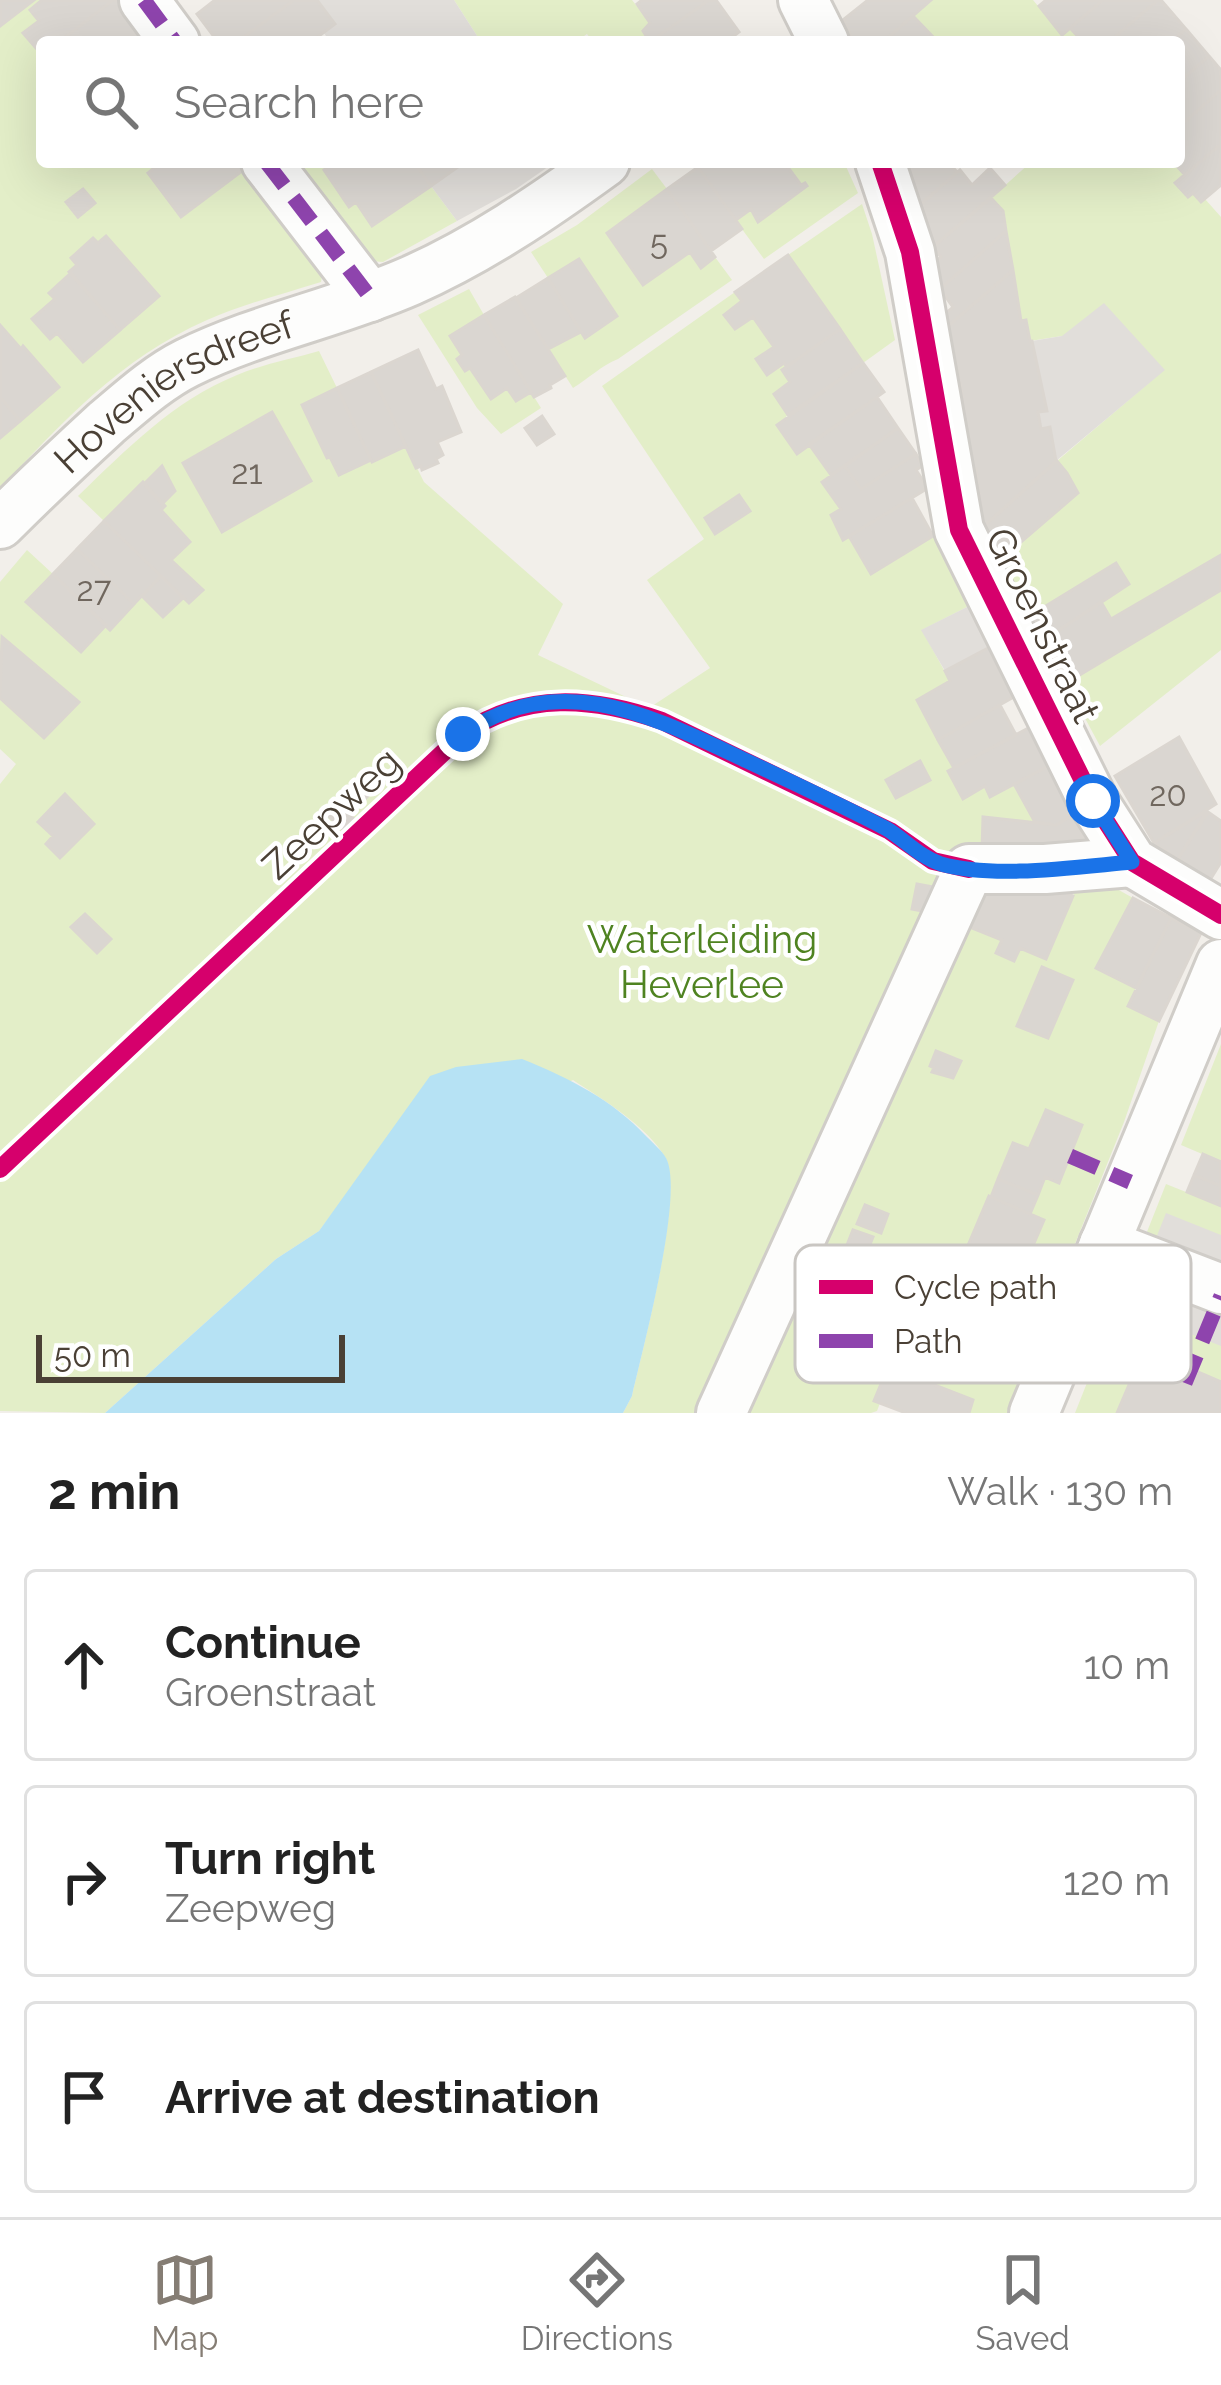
<!DOCTYPE html>
<html lang="en">
<head>
<meta charset="utf-8">
<style>
	:root { --surface:#fff; --page:#f6f6f6; --text:#222; --muted:#767676; --line:#e0e0e0; --accent:#857d74 }
	body { margin:0; font-family:Raleway,sans-serif; background:var(--page); color:var(--text) }
	.scale { position:absolute; left:36px; bottom:30px; width:309px; box-sizing:border-box; padding-left:12px; border:6px solid #4a4035; border-top:0; font-size:33px; line-height:42px; white-space:nowrap; color:#4a4035; -webkit-text-stroke:9px #fff; paint-order:stroke }
	.stop { position:absolute; width:36px; height:36px; margin:-27px; border:9px solid #1a73e8; border-radius:50%; background:#fff }
	.stop.end { background:#1a73e8; border-color:#fff; box-shadow:0 3px 12px #0008 }
	.list { margin:0; padding:0; list-style:none }
	h2 { display:flex; justify-content:space-between; align-items:center; height:156px; margin:0; padding:0 48px; font-size:51px }
	h2 small { font-size:39px; font-weight:400; color:var(--muted) }
	.list li { display:grid; grid-template-columns:78px 1fr auto; gap:36px; align-items:center; box-sizing:border-box; height:192px; margin:0 24px 24px; padding:0 24px; border:3px solid var(--line); border-radius:12px }
	.list b { display:block; font-size:45px; white-space:nowrap }
	.list p { margin:0; font-size:39px; white-space:nowrap; color:var(--muted) }
	.list em { font-size:39px; font-style:normal; color:var(--muted) }
	.icon { flex:none; width:66px; height:66px; fill:none; stroke:currentColor; stroke-width:2; stroke-linecap:round; stroke-linejoin:round }
	.map { position:relative; flex:none; width:1221px; height:1413px; overflow:hidden }
	.search { position:absolute; background:var(--surface); box-shadow:0 12px 48px #0002; left:36px; right:36px; top:36px; height:132px; display:flex; align-items:center; gap:30px; box-sizing:border-box; padding:0 42px; border-radius:12px; color:var(--muted); font-size:45px }
	.sheet { height:804px; background:var(--surface) }
	nav { display:flex; justify-content:space-around; align-items:center; box-sizing:border-box; height:168px; border-top:3px solid var(--line); background:var(--surface); font-size:33px; color:var(--muted) }
	nav a { display:grid; justify-items:center; gap:6px }
	nav .on { color:var(--accent) }
	.map>svg:first-child { display:block }
	.green { fill:#e3eec8; fill-rule:evenodd }
	.parking { fill:#e1deda }
	.water { fill:#b6e2f4 }
	.building { fill:#dad6d1; stroke:#dbd6d0; stroke-width:3 }
	.lines { fill:none; stroke-linecap:round; stroke-linejoin:round }
	.minor-casing { stroke:#d0cdc8; stroke-width:54 }
	.minor { stroke:#fdfdfc; stroke-width:48 }
	.quiet { stroke:#8e44ad; stroke-width:15; stroke-dasharray:30 15; stroke-linecap:butt }
	.cycleway-casing { stroke:#fff; stroke-width:26 }
	.cycleway { stroke:#d6006c; stroke-width:18 }
	.route { stroke:#1a73e8; stroke-width:15 }
	.labels { text-anchor:middle; stroke-width:9; stroke-linejoin:round; paint-order:stroke }
	.number-label { font-size:33px; fill:#70675e }
	.street-label { font-size:39px; fill:#4a4035; stroke:#fff }
	.park-label { font-size:39px; fill:#4f8321; stroke:#fff }
	.key { fill:#fff; stroke:#c9c6c2; stroke-width:3 }
	.key-label { font-size:33px; fill:#4a4035 }
</style>
</head>
<body>
<div class="map">
<svg width="1221" height="1413" viewBox="0 0 1221 1413">
	<rect width="100%" height="100%" fill="#f2efea"/>
	<!-- green -->
	<path class="green" d="M34 0H42L30 10 39 21 24 33 42 55V123L40 125 42 129V162H161L148 173 181 217 246 168 323 270 321 282C283 294 243 304 207 320 119 359 64 421 0 488V438L23 347 21 349 0 325V26ZM105 237 158 295 83 362 57 333 33 318 55 299 50 292Z
		M454 0H632L650 23 643 31 650 42H593L587 34 575 42H481Z
		M931 0H1033L1062 35 1070 28 1083 42H938L913 16Z
		M293 162H327L330 166 324 171 349 206 356 202 372 225 431 186 457 221 383 262 370 261Z
		M784 162H844L858 193 764 259 736 221 751 209 758 222 807 187 805 183 801 185Z
		M1031 162H1173L1185 175 1176 184 1188 197 1193 193 1200 202 1205 199 1221 217V555L1111 619 1101 602 1116 564 1031 615 1000 560 1078 494 1067 473 1057 461 1164 370 1062 336 1030 341 1026 321H1021L1003 211 991 198Z
		M652 169 667 189 607 233 643 284 690 252 701 267 715 257 732 280 618 359C601 366 589 378 573 388L548 349 581 332 585 337 617 316 579 260 548 278 531 252 577 225Z
		M862 204 872 234 895 340 863 363 788 255Z
		M469 289 484 315 450 336 491 399 508 388 531 392 541 408 501 434 477 408 418 315Z
		M735 292 742 301 724 315 735 329 753 317 774 347 768 374 784 363 790 382 774 394 788 415 777 425 809 444 831 475 822 482 841 509 831 515 842 539 849 536 871 573 933 536 969 606 922 630 950 681 917 700 954 768 948 771 962 798 985 786 991 797 1014 784 1035 822 984 817 982 851 953 849 983 880 963 924 1002 940 997 953 1014 960 1020 948 1046 958 1079 882 1119 883 1117 889 1133 898 1097 968 1136 988 1128 1006 1159 1021 1124 1122 1007 1413H969L973 1400 888 1367 875 1400 880 1403 877 1411 871 1413H623L632 1396C642 1351 685 1192 665 1157 647 1126 602 1099 573 1080L359 1178 319 1231 276 1259 105 1413 0 1411V784L16 764 0 749V582L27 550 53 574 26 602 81 652 106 625 111 629 142 596 163 617 183 598 189 603 202 590 171 560 190 542 161 510 165 507 162 504V467L144 484 142 483 104 521 78 496C127 449 173 401 237 375 263 364 292 359 319 351L337 388 303 405 327 457H330L339 475 406 446 424 482 563 604 538 655 649 708 710 668 647 580 704 539 602 386ZM1046 1111 1081 1125 1060 1182 1045 1177 1030 1214 1043 1220 965 1255 1013 1143 1029 1149Z
		M1221 590V650L1100 746 1066 683Z
		M1221 1044V1162L1181 1145Z
		M1166 1184 1221 1206V1413H1075Z"/>
	<!-- parking -->
	<path class="parking" d="M317 0H454L481 42H330L324 33 334 24Z
		M465 162H555L516 189 457 221 431 186Z
		M1104 303 1165 370 1056 461 1050 428 1041 429 1038 412 1047 410 1032 341 1062 336Z
		M969 606 990 647 945 671 921 630Z
		M1166 1213 1221 1235V1346L1128 1309Z"/>
	<!-- water -->
	<path class="water" d="M522 1059C569 1078 613 1100 647 1137 653 1143 662 1151 666 1158 685 1193 642 1351 632 1396L623 1413H105L276 1259 319 1231 430 1076 456 1067Z"/>
	<!-- building -->
	<path class="building" d="M0 0H34L0 26Z
		M42 0H113L59 42H42V55L23 33 39 21 30 10Z
		M113 0H118L149 40 59 42Z
		M215 0H294L237 42H218L197 14Z
		M294 0H317L335 24 311 42H237Z
		M642 0H709L650 42 643 31 650 23 637 4Z
		M709 0H716L739 32 726 42H650Z
		M868 0H931L883 42H854L843 20Z
		M1046 0H1103L1062 35 1039 6Z
		M1103 0H1158L1109 42H1083L1070 28Z
		M1158 0H1161L1186 29 1170 42H1109Z
		M913 16 938 42H883Z
		M1186 29 1209 56 1179 82V42H1170Z
		M1209 56 1221 70V90L1179 127V82Z
		M1221 90V144L1185 175 1173 162H1179V127Z
		M1221 144V185L1201 202 1193 193 1188 197 1175 183Z
		M161 162H241L246 168 181 217 148 173Z
		M327 162H414L431 186 372 226 356 202 349 207 324 170 330 166Z
		M414 162H465L431 186Z
		M705 162H784L801 185 805 183 807 186 758 222 751 209 736 220 698 167Z
		M914 162H948L957 172 920 205 908 167Z
		M698 167 742 229 711 251 667 189Z
		M990 168 1005 185 933 247 920 205 960 170 972 185Z
		M83 189 95 203 78 217 66 202Z
		M667 189 715 257 701 268 690 252 643 285 607 233Z
		M991 198 1003 211 1006 231 940 289 935 262 941 257 933 247Z
		M1006 231 1013 270 947 327 944 315 953 307 940 289Z
		M106 236 159 296 120 330 69 272 77 265 71 258 93 238 98 243Z
		M788 255 840 329 787 367 784 363 767 375 756 359 774 347 753 317 735 329 724 315 742 301 735 292Z
		M579 259 617 316 585 338 548 278Z
		M1013 270 1021 321 1026 320 1030 341H1032L1047 411 1038 412 1041 429 1050 427 1056 461 983 527 976 469 973 470 960 398 963 397 947 327Z
		M71 273 120 330 83 362 57 333 50 339 32 319 55 299 49 293Z
		M548 278 581 332 548 349 516 298Z
		M515 297 565 376 550 385 551 388 534 397 484 315Z
		M484 315 531 392 516 401 507 388 491 399 470 368 465 371 457 359 462 355 450 336Z
		M0 325 21 349 23 346 59 387 20 421 0 397Z
		M840 329 863 363 788 415 774 394 790 382 782 370Z
		M418 350 436 389 442 386 461 432 437 442 443 455 436 459 438 463 422 470 421 466 416 468 371 372Z
		M863 363 884 392 797 454 777 425Z
		M371 372 406 446 372 462 337 388Z
		M337 388 371 460 339 475 330 457 327 458 302 405Z
		M0 397 20 421 0 438Z
		M877 397 898 428 831 475 809 444Z
		M272 412 311 481 222 532 183 463Z
		M542 416 554 434 537 445 525 428Z
		M898 428 916 454 861 489 845 466Z
		M916 454 922 466 916 470 928 488 843 540 831 515 841 509 822 482 845 466 861 489Z
		M1057 461 1067 473 1078 493 1000 560 983 527Z
		M162 466 175 491 162 504 144 484Z
		M143 482 165 506 161 510 190 542 171 560 203 590 189 603 104 521Z
		M739 495 750 511 715 534 705 518Z
		M912 498 933 536 871 574 849 536Z
		M104 521 161 576 134 604 77 549Z
		M77 549 134 604 110 630 53 574Z
		M1221 555V590L1078 676 1053 634 1101 602 1111 619Z
		M1116 563 1129 584 1044 640 1031 615Z
		M53 574 106 625 81 652 26 602Z
		M161 576 183 598 163 617 142 596Z
		M2 637 79 702 44 738 0 698Z
		M990 647 1017 695 938 740 917 700 950 681 945 671Z
		M1000 705 1016 735 954 768 938 740Z
		M1034 725 1054 763 990 797 985 786 963 799 948 771Z
		M1179 737 1216 804 1154 843 1115 776Z
		M920 761 930 780 896 798 886 780Z
		M1054 763 1079 812 1056 825 1035 822 1014 784Z
		M354 782 368 796 349 814 336 801Z
		M65 794 94 824 60 858 46 844 53 836 38 822Z
		M336 801 354 819 344 830 324 812Z
		M1207 811 1178 859 1154 843Z
		M1079 812 1094 841 982 851 983 817 1056 825Z
		M1208 812 1221 821V862L1210 880 1178 859Z
		M983 880 1049 885 1073 896 1046 959 1020 948 1014 961 996 953 1002 940 962 924Z
		M917 884 938 888 933 913 912 909Z
		M1133 898 1171 918 1136 988 1096 968Z
		M85 914 111 939 97 953 71 927Z
		M1171 918 1201 933 1159 1021 1128 1006Z
		M1042 967 1073 980 1048 1038 1017 1026Z
		M936 1051 961 1061 953 1078 932 1072 934 1068 930 1066Z
		M1046 1110 1082 1125 1059 1183 1045 1177 1038 1195 998 1179 1013 1143 1029 1149Z
		M1203 1154 1221 1162V1186L1194 1175Z
		M1194 1175 1221 1186V1206L1187 1192Z
		M998 1179 1038 1195 1030 1214 991 1197Z
		M989 1196 1044 1220 1019 1278 964 1255Z
		M865 1205 888 1214 881 1233 857 1224Z
		M853 1230 873 1237 865 1257 845 1250Z
		M1143 1352 1185 1366 1180 1380 1192 1385 1198 1372 1221 1382V1413H1117Z
		M888 1367 973 1400 969 1413H906L874 1401Z"/>
	<g class="lines">
		<!-- minor casing -->
		<g class="minor-casing">
			<g id="minor">
				<path d="M144 0 175 42"/>
				<path d="M803 0 824 42"/>
				<path d="M266 162 370 297"/>
				<path d="M880 162 910 252 959 530 1093 801 1132 862 1221 915"/>
				<path id="s1" d="M0 524C35 489 70 456 106 423 131 402 157 378 187 363 258 328 337 313 410 281 480 250 543 207 605 162"/>
				<path d="M1104 1244 1221 1289"/>
				<path d="M721 1413 969 869H1045L1132 862"/>
				<path d="M1034 1413 1221 964"/>
			</g>
		</g>
		<!-- minor -->
		<use href="#minor" class="minor"/>
		<!-- quiet -->
		<path class="quiet" d="M144 0 175 42
			M266 162 370 297
			M1070 1156 1130 1182
			M1185 1383 1221 1296"/>
		<!-- cycleway casing -->
		<g class="cycleway-casing">
			<path id="cycleway" d="M880 162 910 252 959 530 1093 801 1132 862 1221 915
				M0 1169 463 734C526 691 593 697 662 721L890 831 933 861 969 869"/>
		</g>
		<!-- cycleway -->
		<use href="#cycleway" class="cycleway"/>
	</g>
	<g class="lines">
		<!-- route -->
		<path class="route" d="M463 734C561 667 653 717 747 761 794 783 841 805 887 829 905 840 920 857 941 864 994 879 1076 867 1132 862L1093 801"/>
	</g>
	<g class="labels">
		<!-- number labels -->
		<g class="number-label">
			<text x="659" y="254">5</text>
			<text x="247" y="484">21</text>
			<text x="94" y="601">27</text>
			<text x="1168" y="806">20</text>
		</g>
		<!-- street labels -->
		<g class="street-label">
			<text dy="14" stroke="none"><textPath href="#s1" startOffset="222">Hoveniersdreef</textPath></text>
			<text transform="translate(1043 625) rotate(64)" y="14">Groenstraat</text>
			<text transform="translate(331 813) rotate(-43)" y="14">Zeepweg</text>
		</g>
		<!-- park labels -->
		<g class="park-label">
			<text x="702" y="953">Waterleiding<tspan x="702" dy="45">Heverlee</tspan></text>
		</g>
	</g>
	<!-- legend -->
	<rect x="795" y="1245" width="396" height="138" rx="18" class="key"/>
	<rect x="819" y="1280" width="54" height="14" fill="#d6006c"/>
	<rect x="819" y="1334" width="54" height="14" fill="#8e44ad"/>
	<g class="key-label">
		<text x="894" y="1299">Cycle path</text>
		<text x="894" y="1353">Path</text>
	</g>
</svg>
<div class="scale">50 m</div>
<div class="stop" style="left:1093px;top:801px"></div>
<div class="stop end" style="left:463px;top:734px"></div>
<div class="search"><svg class="icon" aria-label="search" viewBox="0 0 24 24"><circle cx="10" cy="10" r="6"/><path d="M15 15l6 6"/></svg>Search here</div>
</div>
<section class="sheet">
<h2>2 min<small>Walk · 130 m</small></h2>
<ul class="list">
<li><svg class="icon" aria-label="ahead" viewBox="0 0 24 24"><path d="M12 20V5M6 11l6-6 6 6"/></svg><div><b>Continue</b><p>Groenstraat</p></div><em>10 m</em></li>
<li><svg class="icon" aria-label="right" viewBox="0 0 24 24"><path d="M7 20v-9h11M14 6l5 5-5 5"/></svg><div><b>Turn right</b><p>Zeepweg</p></div><em>120 m</em></li>
<li><svg class="icon" aria-label="arrive" viewBox="0 0 24 24"><path d="M6 21V4h12l-3 4 3 4H6"/></svg><div><b>Arrive at destination</b></div></li>
</ul>
</section>
<nav>
<a class="on"><svg class="icon" aria-label="map" viewBox="0 0 24 24"><path d="M3 6l6-2 6 2 6-2v14l-6 2-6-2-6 2zM9 4v14M15 6v14"/></svg>Map</a>
<a><svg class="icon" aria-label="directions" viewBox="0 0 24 24"><path d="M12 3l9 9-9 9-9-9zM9 14v-3h6M13 9l2 2-2 2"/></svg>Directions</a>
<a><svg class="icon" aria-label="saved" viewBox="0 0 24 24"><path d="M7 4h10v16l-5-4-5 4z"/></svg>Saved</a>
</nav>
</body>
</html>
